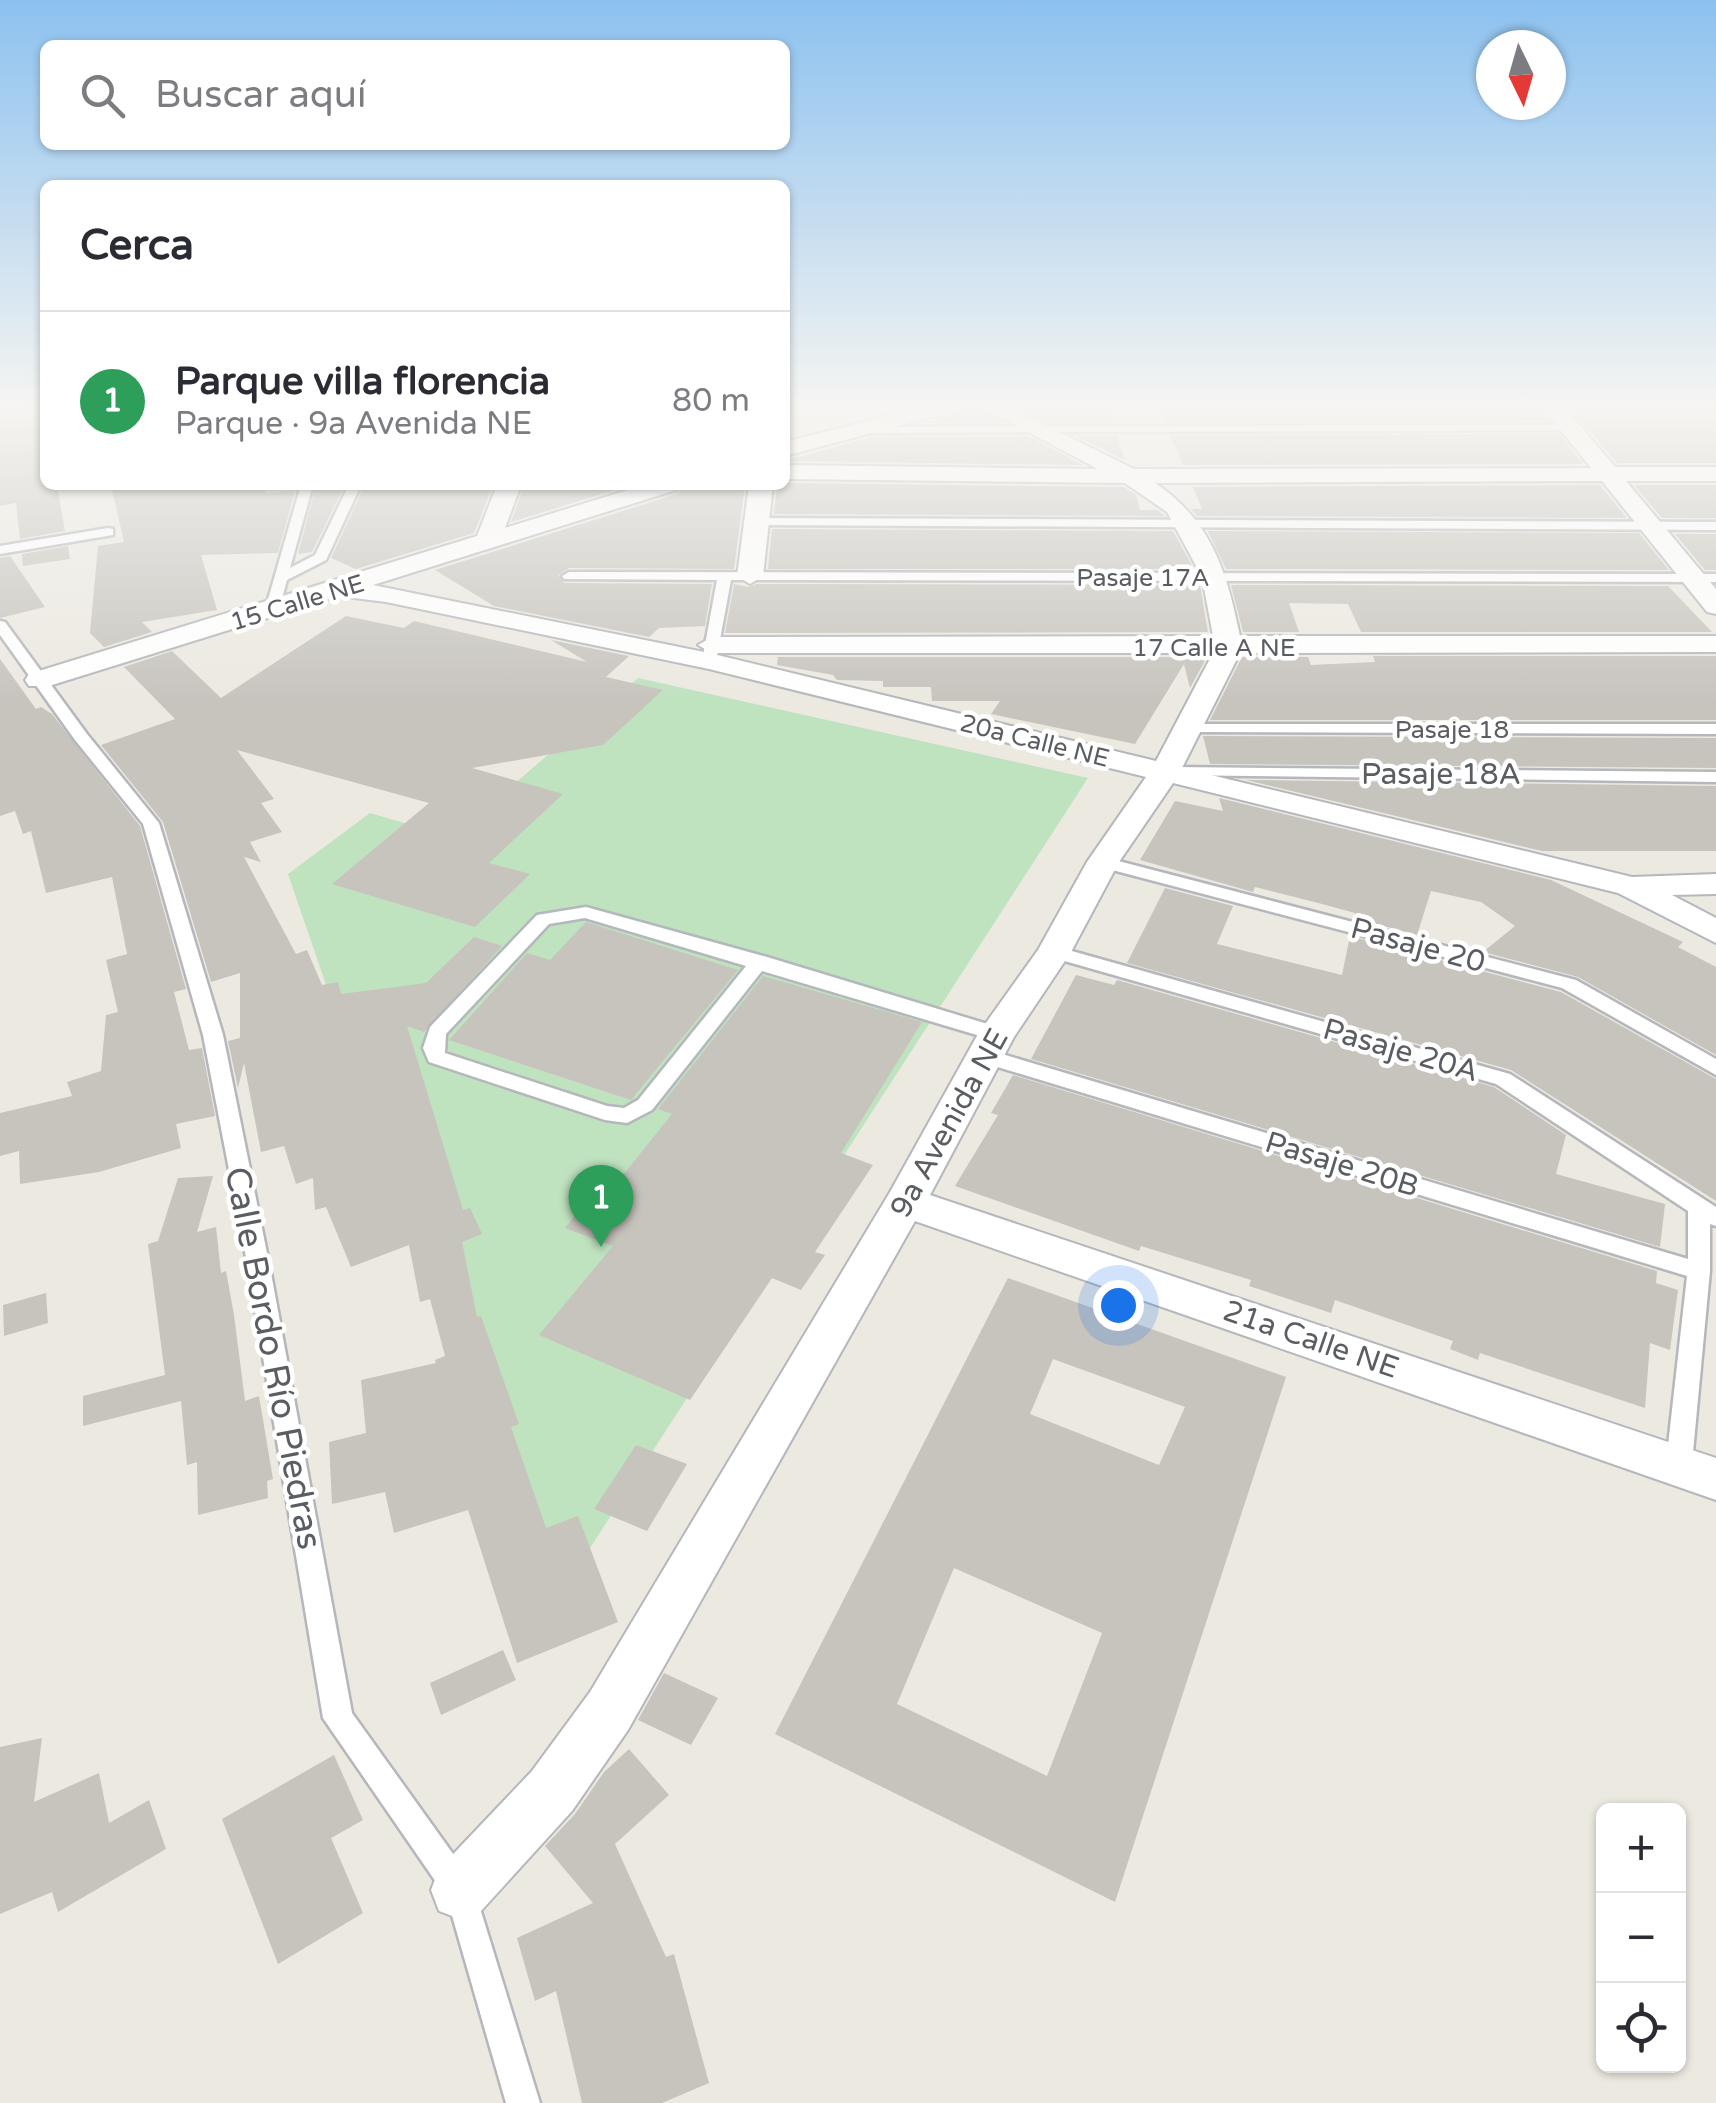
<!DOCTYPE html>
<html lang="es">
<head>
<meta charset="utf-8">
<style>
	:root { --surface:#fff; --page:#f2f2f3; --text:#2b2b33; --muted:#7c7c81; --line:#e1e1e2; --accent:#111827 }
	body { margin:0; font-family:"Varela Round",sans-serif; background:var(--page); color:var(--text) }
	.controls { position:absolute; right:30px; bottom:30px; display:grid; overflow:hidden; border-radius:15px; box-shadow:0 2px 8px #0004 }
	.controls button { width:90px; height:90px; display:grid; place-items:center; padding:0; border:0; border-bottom:2px solid var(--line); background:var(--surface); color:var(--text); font:50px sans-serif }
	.compass { position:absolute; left:1476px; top:30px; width:90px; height:90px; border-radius:50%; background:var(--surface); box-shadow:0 2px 8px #0004; rotate:175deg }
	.you { position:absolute; left:1118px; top:1305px; width:35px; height:35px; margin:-25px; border:8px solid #fff; border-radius:50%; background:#1a73e8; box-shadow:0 0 0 15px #1a73e833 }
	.badge { display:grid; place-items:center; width:65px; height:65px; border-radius:50%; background:var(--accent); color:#fff; font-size:32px; font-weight:700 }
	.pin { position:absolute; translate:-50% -82px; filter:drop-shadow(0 2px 5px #0008) }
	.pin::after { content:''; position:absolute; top:52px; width:35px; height:30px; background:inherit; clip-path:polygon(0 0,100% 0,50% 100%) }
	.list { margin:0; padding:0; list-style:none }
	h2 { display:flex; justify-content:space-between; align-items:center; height:130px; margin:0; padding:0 40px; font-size:42px }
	h2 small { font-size:32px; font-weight:400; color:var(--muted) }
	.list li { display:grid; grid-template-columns:65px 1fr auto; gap:30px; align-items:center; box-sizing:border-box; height:180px; padding:0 40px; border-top:2px solid var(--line) }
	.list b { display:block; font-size:38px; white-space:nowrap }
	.list p { margin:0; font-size:32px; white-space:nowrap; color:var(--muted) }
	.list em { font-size:32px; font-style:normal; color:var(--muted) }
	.icon { flex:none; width:55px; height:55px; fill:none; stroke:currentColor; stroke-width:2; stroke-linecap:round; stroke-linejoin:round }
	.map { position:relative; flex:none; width:1716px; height:2103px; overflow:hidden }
	.search { position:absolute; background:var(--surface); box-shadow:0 2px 8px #0004; left:40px; top:40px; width:750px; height:110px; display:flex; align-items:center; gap:25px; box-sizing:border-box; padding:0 35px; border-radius:15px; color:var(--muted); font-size:38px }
	.panel { position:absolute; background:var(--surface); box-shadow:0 2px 8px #0004; left:40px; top:180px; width:750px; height:310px; border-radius:15px }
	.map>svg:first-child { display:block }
	.green { fill:#bfe2bf }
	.building { fill:#c7c4be; fill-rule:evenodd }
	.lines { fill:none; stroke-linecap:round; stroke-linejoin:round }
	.lane-casing { stroke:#b4b7bb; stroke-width:5 }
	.street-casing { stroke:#b4b7bb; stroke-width:4 }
	.lane { fill:#fff; fill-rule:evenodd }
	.street { fill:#fff; fill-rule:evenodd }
	.labels { text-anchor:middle; stroke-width:9; stroke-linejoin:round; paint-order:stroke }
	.far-street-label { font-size:25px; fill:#5a5d61; stroke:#fff }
	.street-label { font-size:30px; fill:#5a5d61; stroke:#fff }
	.near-street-label { font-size:35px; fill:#5a5d61; stroke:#fff }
</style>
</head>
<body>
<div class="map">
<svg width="1716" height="2103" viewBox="0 0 1716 2103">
	<rect width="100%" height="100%" fill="#ece9e1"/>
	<!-- green -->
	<path class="green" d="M638 678 1088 778 544 1619 288 874 370 813 452 837Z"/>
	<!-- building -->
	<path class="building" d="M0 408H45V485H57L65 531 20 539 16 503 0 506Z
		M958 408H980L1003 423H923L951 416Z
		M1019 408H1109L1113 423H1049Z
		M1158 408H1539L1549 421 1164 422Z
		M1570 408H1716V463H1617Z
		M1559 434 1583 464 1183 465 1170 435Z
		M1028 436 1083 465 785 461 868 438Z
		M1076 436H1117L1125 460Z
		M785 483 1124 487 1136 495 1140 510H1157L1165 516 774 514 777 485Z
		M111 485H265L266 493 295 491 278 553 201 555 217 610 142 622 152 632 104 647 90 633 98 546 124 542Z
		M316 485H345L312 552 298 554Z
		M365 485H493L474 533 356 569 331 558Z
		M524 485H631L511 522Z
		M684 485H745L734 569 569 568 558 575 564 583 712 584 705 626 659 628 649 637 494 606 435 570 677 494Z
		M1600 485 1627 518 1197 516 1191 509H1202L1193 487Z
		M1634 485H1716V518H1662Z
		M772 529 1173 531 1194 569H768Z
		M1208 531 1639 533 1669 570 1226 569Z
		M1675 534H1716V570H1705Z
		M68 546 70 559 23 566 22 554Z
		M10 556 45 607 0 618V558Z
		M734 584 748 587 757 584 1200 585 1208 632 725 633Z
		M1231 585 1668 586 1712 632H1361L1348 604 1289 603 1299 632H1243Z
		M346 616 404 628 414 621 587 662 551 640 629 656 606 677 663 690 603 745 472 768 563 794 489 863 530 874 475 927 332 884 429 803 237 750 274 799 261 803 282 832 250 842 261 862 244 857 296 954 307 950 322 985 338 982 341 994 426 983 474 937 502 946 424 1032 407 1026 463 1210 470 1208 482 1234 462 1242 477 1317 481 1316 519 1424 511 1427 546 1528 578 1516 618 1622 517 1663 468 1510 394 1533 385 1492 332 1504 329 1442 366 1433 361 1380 436 1363 435 1360 445 1356 430 1299 420 1302 409 1245 351 1267 326 1207 315 1210 313 1178 296 1184 284 1146 261 1152 244 1063 238 1088 228 1041 240 1038V973L211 982 163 822 101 745 175 719 124 667 172 651 221 698Z
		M1373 656H1716V720H1210L1242 657H1308L1311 665 1375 662Z
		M778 657H1207L1190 688 1184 664 1135 744 991 714 1000 701H932L931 687H883V681L837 680 833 675 777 665Z
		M0 659 36 709 41 707 52 714 140 826 186 989 174 992 189 1050 202 1048 215 1116 176 1124 181 1148 99 1172 20 1184 19 1151 0 1156V1113L72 1096 67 1082 101 1071 106 1015 118 1012 106 960 127 954 112 877 46 893 31 831 23 834 15 811 0 816Z
		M1203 736 1716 738V768L1210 764Z
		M1246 780 1716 786V851H1542Z
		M1219 798 1551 880 1683 942 1678 947 1716 967V1055L1578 977 1483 952 1515 926 1481 902 1431 891 1417 935 1354 918 1355 913 1322 904 1255 887 1253 892 1140 860 1175 801 1223 811Z
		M1165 888 1233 906 1217 944 1342 975 1350 936 1561 992 1716 1079V1201L1511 1070 1127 963Z
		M586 922 738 970 631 1100 449 1040 527 953 550 960Z
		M1076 975 1114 985 1117 980 1494 1087 1566 1135 1556 1174 1665 1204 1660 1247 1031 1059Z
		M763 976 922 1022 841 1153 873 1165 815 1252 825 1255 801 1290 772 1278 690 1400 539 1335 613 1246 565 1228 595 1190 607 1195 672 1114 658 1109Z
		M1013 1075 1657 1271 1656 1283 1678 1290 1670 1350 1650 1343 1645 1408 1480 1353 1478 1360 1450 1349 1453 1341 1335 1300 1331 1313 1249 1286 1251 1280 1141 1246 1139 1251 955 1186 998 1115 991 1113Z
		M213 1176 197 1232 216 1227 221 1273 226 1271 234 1315 245 1401 259 1396 273 1479 267 1481 268 1498 198 1515 197 1462 187 1465 181 1401 83 1426V1396L165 1375 148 1244 158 1241 178 1178Z
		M1008 1278 1286 1377 1115 1902 775 1734ZM1053 1359 1185 1407 1159 1465 1030 1414ZM954 1568 1102 1633 1047 1776 897 1704Z
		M46 1293 48 1323 4 1336 3 1305Z
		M636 1445 687 1464 647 1531 594 1509Z
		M503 1650 516 1680 441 1715 430 1683Z
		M664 1673 718 1698 691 1745 638 1720Z
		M42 1738 34 1802 99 1773 109 1823 149 1800 166 1849 58 1912 52 1892 0 1914V1747Z
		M629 1749 669 1795 615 1844 666 1957 674 1954 709 2083 662 2103H582L556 1991 535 2001 517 1938 593 1903 545 1846 575 1814 604 1772Z
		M334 1755 363 1820 331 1838 363 1913 278 1964 222 1819Z"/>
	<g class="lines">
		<!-- lane casing -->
		<g class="lane-casing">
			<path id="lane" d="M1571 425 1577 428 1575 430 862 433 856 430 862 427Z
				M301 485H313L290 568 315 555 349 485H361L326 560 287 580 279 610 272 614 265 610Z
				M757 518 1716 522V530L752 525 751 522Z
				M108 528 113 529V535L0 554V546Z
				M569 572 1716 574V582L731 580 716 661 709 665 702 661 717 580 564 579 562 576Z
				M0 621 5 622 87 734 159 823 223 1035 271 1273 352 1713 471 1879 540 2103H506L447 1898 323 1718 249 1273 203 1035 143 824 75 740 0 635Z
				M1188 724H1716V734L1182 732 1180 729Z
				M1173 767 1716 772V782L1167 775V769Z
				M1103 857 1576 980 1716 1059V1075L1562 988 1097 866 1094 862 1097 858Z
				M586 907 767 957 1004 1029 1007 1034 997 1041 762 971 652 1110 627 1123 605 1120 429 1062 423 1048 430 1027 537 915ZM585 918 746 966 638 1100 624 1108 607 1106 445 1053 446 1034 549 924Z
				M1054 946 1510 1074 1716 1207V1226L1710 1224V1271L1692 1463 1688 1471 1679 1474 1670 1471 1666 1463 1687 1276 978 1061 975 1056 985 1049 992 1051 1688 1259V1211L1496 1084 1047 956 1045 952Z"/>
		</g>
		<!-- street casing -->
		<g class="street-casing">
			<path id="street" d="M918 408H954L950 412 785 456V442Z
				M983 408H1011L1134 469 1591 468 1543 408H1565L1615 467H1716V481H1626L1716 589V614L1707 612 1602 481 1155 483C1212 521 1227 573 1240 636H1716V652L1240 653 1182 768 1632 877 1716 874V894L1672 895 1716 918V943L1618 893 1173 783 1119 862 1071 952 1014 1037 930 1195 1716 1458V1500L915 1221 628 1730 572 1811 481 1911 460 1919 439 1911 431 1890 439 1869 532 1771 590 1692 890 1192 978 1034 1038 950 1087 862 1146 777 709 669 386 602 338 596 49 686H29L25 680 29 674 477 536 497 485H521L505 528 644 485H680L676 490 373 585 709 653 1156 761 1213 653H712L698 645 712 637 1213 636 1202 577 1167 512 1125 483 785 479V465L1098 469Z
				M749 485H773L763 576 750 584 737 576Z"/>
		</g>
		<!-- lane -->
		<use href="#lane" class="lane"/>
		<!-- street -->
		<use href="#street" class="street"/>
	</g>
	<!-- sky -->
	<linearGradient id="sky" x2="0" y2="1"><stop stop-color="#8cc1ef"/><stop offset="0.58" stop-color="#f6f5f2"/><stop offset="1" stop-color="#f6f5f2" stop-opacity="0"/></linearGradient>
	<rect width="1716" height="702" fill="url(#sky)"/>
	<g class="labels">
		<!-- far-street labels -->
		<g class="far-street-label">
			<text x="1143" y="586">Pasaje 17A</text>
			<text transform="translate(297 602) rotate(-17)" y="9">15 Calle NE</text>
			<text x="1214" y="656">17 Calle A NE</text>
			<text x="1452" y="738">Pasaje 18</text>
			<text transform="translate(1035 740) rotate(14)" y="9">20a Calle NE</text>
		</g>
		<!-- street labels -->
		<g class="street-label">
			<text x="1441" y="784">Pasaje 18A</text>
			<text transform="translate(1418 945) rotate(15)" y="10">Pasaje 20</text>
			<text transform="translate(1401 1050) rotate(16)" y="10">Pasaje 20A</text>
			<text transform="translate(949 1123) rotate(-61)" y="10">9a Avenida NE</text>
			<text transform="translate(1342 1164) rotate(17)" y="10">Pasaje 20B</text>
			<text transform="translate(1311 1339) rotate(19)" y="10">21a Calle NE</text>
		</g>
		<!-- near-street labels -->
		<g class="near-street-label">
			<text transform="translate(274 1358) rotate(79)" y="12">Calle Bordo Río Piedras</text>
		</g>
	</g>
</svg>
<div class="controls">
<button>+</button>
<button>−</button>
<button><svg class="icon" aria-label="locate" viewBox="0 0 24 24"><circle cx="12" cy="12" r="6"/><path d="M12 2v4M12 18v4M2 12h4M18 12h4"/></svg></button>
</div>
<svg class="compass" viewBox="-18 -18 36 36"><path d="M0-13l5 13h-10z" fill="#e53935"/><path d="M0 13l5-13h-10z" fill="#7c7c81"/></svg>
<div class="you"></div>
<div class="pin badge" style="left:601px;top:1247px;background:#2e9e5b">1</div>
<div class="search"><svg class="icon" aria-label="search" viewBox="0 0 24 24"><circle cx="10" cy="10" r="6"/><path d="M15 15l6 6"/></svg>Buscar aquí</div>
<section class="panel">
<h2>Cerca<small></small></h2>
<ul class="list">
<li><span class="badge" style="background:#2e9e5b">1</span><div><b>Parque villa florencia</b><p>Parque · 9a Avenida NE</p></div><em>80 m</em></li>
</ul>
</section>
</div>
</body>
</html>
